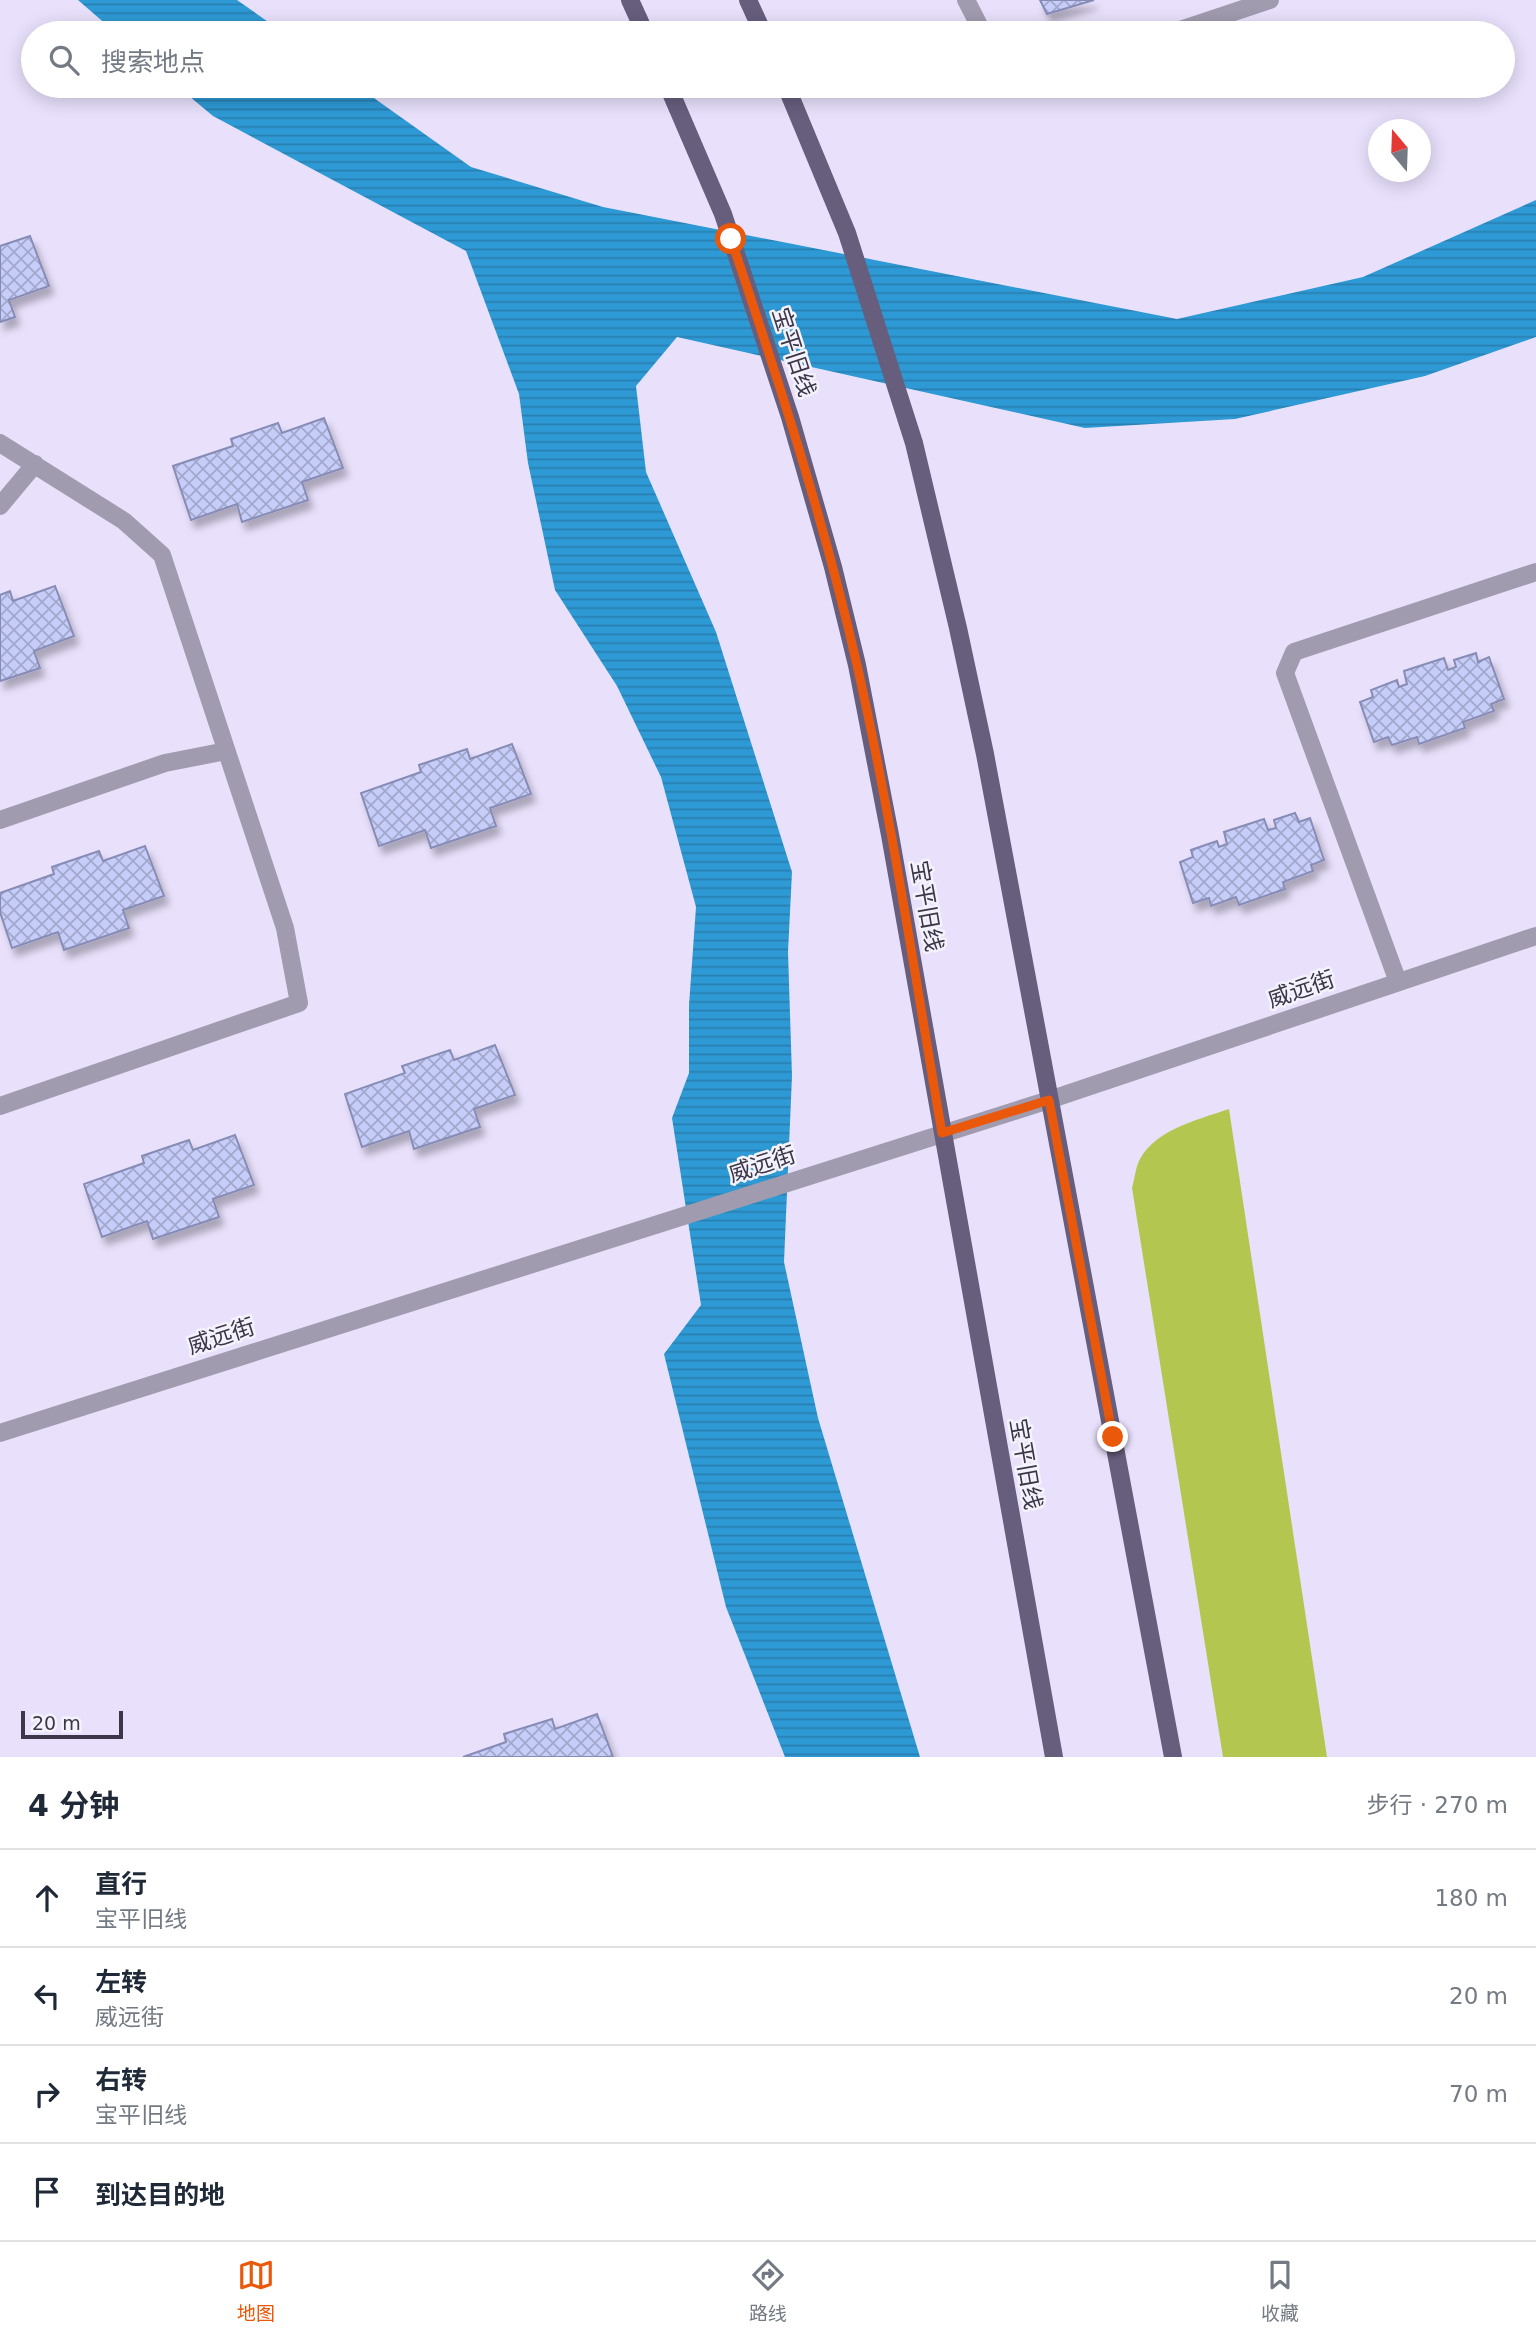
<!DOCTYPE html>
<html lang="zh">
<head>
<meta charset="utf-8">
<style>
	:root { --surface:#fff; --page:#f6f6f7; --text:#1f2937; --muted:#747a83; --line:#e0e1e3; --accent:#ea580c }
	body { margin:0; font-family:"DejaVu Sans","Noto Sans SC",sans-serif; background:var(--page); color:var(--text) }
	.compass { position:absolute; left:1368px; top:119px; width:63px; height:63px; border-radius:50%; background:var(--surface); box-shadow:0 4px 18px #0003; rotate:341deg }
	.scale { position:absolute; left:21px; bottom:18px; width:102px; box-sizing:border-box; padding-left:7px; border:4px solid #3c3748; border-top:0; font-size:19px; line-height:24px; white-space:nowrap; color:#3c3748; -webkit-text-stroke:5px #f4f2fb; paint-order:stroke }
	.stop { position:absolute; width:21px; height:21px; margin:-16px; border:5px solid #ea580c; border-radius:50%; background:#fff }
	.stop.end { background:#ea580c; border-color:#fff; box-shadow:0 2px 7px #0008 }
	.list { margin:0; padding:0; list-style:none }
	h2 { display:flex; justify-content:space-between; align-items:center; height:91px; margin:0; padding:0 28px; font-size:30px }
	h2 small { font-size:23px; font-weight:400; color:var(--muted) }
	.list li { display:grid; grid-template-columns:46px 1fr auto; gap:21px; align-items:center; box-sizing:border-box; height:98px; padding:0 28px; border-top:2px solid var(--line) }
	.list b { display:block; font-size:26px; white-space:nowrap }
	.list p { margin:0; font-size:23px; white-space:nowrap; color:var(--muted) }
	.list em { font-size:23px; font-style:normal; color:var(--muted) }
	.icon { flex:none; width:38px; height:38px; fill:none; stroke:currentColor; stroke-width:2; stroke-linecap:round; stroke-linejoin:round }
	.map { position:relative; flex:none; width:1536px; height:1757px; overflow:hidden }
	.search { position:absolute; background:var(--surface); box-shadow:0 4px 18px #0003; left:21px; right:21px; top:21px; height:77px; display:flex; align-items:center; gap:18px; box-sizing:border-box; padding:0 24px; border-radius:38px; color:var(--muted); font-size:26px }
	.sheet { height:483px; background:var(--surface) }
	nav { display:flex; justify-content:space-around; align-items:center; box-sizing:border-box; height:98px; border-top:2px solid var(--line); background:var(--surface); font-size:19px; color:var(--muted) }
	nav a { display:grid; justify-items:center; gap:4px }
	nav .on { color:var(--accent) }
	.map>svg:first-child { display:block }
	.green { fill:#b3c750 }
	.water { fill:url(#water-rules) }
	.building { fill:url(#building-cross-hatch); stroke:#868cb5; stroke-width:2; filter:url(#shadow) }
	.lines { fill:none; stroke-linecap:round; stroke-linejoin:round }
	.minor { stroke:#a09bae; stroke-width:18 }
	.tertiary { stroke:#a09bae; stroke-width:18 }
	.primary { stroke:#675e7e; stroke-width:18 }
	.route { stroke:#ea580c; stroke-width:9 }
	.labels { text-anchor:middle; stroke-width:5; stroke-linejoin:round; paint-order:stroke }
	.street-label { font-size:23px; fill:#3c3748; stroke:#f4f2fb }
</style>
</head>
<body>
<div class="map">
<svg width="1536" height="1757" viewBox="0 0 1536 1757">
	<defs>
		<pattern id="water-rules" width="6" height="5" patternUnits="userSpaceOnUse" patternTransform="scale(1.75)"><rect width="6" height="5" fill="#2e9ad5"/><path d="M0 2.5h6" fill="none" stroke="#287eaf"/></pattern>
		<pattern id="building-cross-hatch" width="8" height="8" patternUnits="userSpaceOnUse" patternTransform="scale(1.75)"><rect width="8" height="8" fill="#c6cdf9"/><path d="M0 0l8 8M0 8l8-8" fill="none" stroke="#a2a7cc"/></pattern>
		<filter id="shadow"><feDropShadow dx="4.5" dy="8" stdDeviation="3.5" flood-color="#0004"/></filter>
	</defs>
	<rect width="100%" height="100%" fill="#e9e1fc"/>
	<!-- green -->
	<path class="green" d="M1229 1109 1327 1757H1223L1132 1188C1134 1181 1135 1173 1137 1166 1149 1131 1197 1120 1229 1109Z"/>
	<!-- water -->
	<path class="water" d="M78 0H237L284 33H116Z
		M177 86H357L471 167 603 207 1177 319 1363 277 1536 200V337L1425 376 1235 419 1085 428 677 337 636 386 646 472 716 632 792 872 788 952 792 1076 784 1262 818 1418 920 1757H785L726 1607 664 1354 701 1305 672 1118 689 1073V1005L696 907 661 777 617 686 555 590 528 463 519 394 466 251 213 116Z"/>
	<!-- building -->
	<path class="building" d="M1040 0H1094L1047 14Z
		M30 236 49 286 9 300 15 317 0 322V246Z
		M324 418 343 468 302 482 308 500 242 522 237 504 191 520 173 466 233 446 231 439 278 423 282 433Z
		M55 586 74 636 34 651 40 668 0 681V595L10 591 13 601Z
		M1476 653 1478 662 1489 657 1504 699 1491 704 1494 711 1463 722 1465 728 1419 744 1417 737 1392 745 1388 737 1374 742 1360 702 1373 697 1371 690 1397 680 1399 687 1407 684 1404 671 1444 658 1448 670 1456 667 1454 660Z
		M512 744 531 794 490 808 496 826 431 848 425 830 379 846 361 793 421 772 419 765 467 749 470 759Z
		M1295 813 1299 822 1310 818 1324 860 1311 865 1313 871 1283 882 1285 889 1239 905 1236 897 1211 906 1209 898 1193 903 1180 862 1193 857 1191 850 1217 841 1219 847 1227 844 1224 832 1264 819 1268 830 1276 828 1274 820Z
		M145 846 164 896 123 910 129 928 64 950 58 932 12 948 0 912V893L54 874 52 867 99 851 103 861Z
		M495 1045 515 1095 474 1109 480 1127 414 1149 409 1131 362 1147 345 1094 405 1073 402 1066 450 1050 454 1060Z
		M235 1135 254 1185 213 1199 219 1217 153 1239 147 1221 102 1237 84 1184 144 1163 142 1156 189 1140 193 1150Z
		M597 1714 613 1757H463L506 1742 504 1734 552 1719 555 1729Z"/>
	<g class="lines">
		<!-- minor -->
		<path class="minor" d="M966 0 983 33
			M1171 33 1270 0
			M0 443 124 521 162 555 285 928 299 1003 0 1106
			M0 506 35 464
			M0 820 165 763 226 751
			M1398 982 1285 673 1294 652 1536 572"/>
		<!-- tertiary -->
		<path class="tertiary" d="M0 1433 1049 1100 1536 936"/>
		<!-- primary -->
		<path class="primary" d="M630 0 645 33
			M748 0 763 33
			M668 86 723 214 790 417 833 567 857 665 890 835 1054 1757
			M786 86 847 233 914 443 958 628 985 754 1173 1757"/>
	</g>
	<g class="lines">
		<!-- route -->
		<path class="route" d="M731 239C778 379 824 520 857 665 892 819 915 977 942 1133L1049 1100 1113 1437"/>
	</g>
	<g class="labels">
		<!-- street labels -->
		<g class="street-label">
			<text transform="translate(794 352) rotate(72)" y="8">宝平旧线</text>
			<text transform="translate(927 906) rotate(80)" y="8">宝平旧线</text>
			<text transform="translate(1301 989) rotate(-19)" y="8">威远街</text>
			<text transform="translate(762 1164) rotate(-18)" y="8">威远街</text>
			<text transform="translate(221 1336) rotate(-18)" y="8">威远街</text>
			<text transform="translate(1026 1464) rotate(80)" y="8">宝平旧线</text>
		</g>
	</g>
</svg>
<svg class="compass" viewBox="-18 -18 36 36"><path d="M0-13l5 13h-10z" fill="#e53935"/><path d="M0 13l5-13h-10z" fill="#747a83"/></svg>
<div class="scale">20 m</div>
<div class="stop" style="left:731px;top:239px"></div>
<div class="stop end" style="left:1113px;top:1437px"></div>
<div class="search"><svg class="icon" aria-label="search" viewBox="0 0 24 24"><circle cx="10" cy="10" r="6"/><path d="M15 15l6 6"/></svg>搜索地点</div>
</div>
<section class="sheet">
<h2>4 分钟<small>步行 · 270 m</small></h2>
<ul class="list">
<li><svg class="icon" aria-label="ahead" viewBox="0 0 24 24"><path d="M12 20V5M6 11l6-6 6 6"/></svg><div><b>直行</b><p>宝平旧线</p></div><em>180 m</em></li>
<li><svg class="icon" aria-label="left" viewBox="0 0 24 24"><path d="M17 20v-9H6M10 6l-5 5 5 5"/></svg><div><b>左转</b><p>威远街</p></div><em>20 m</em></li>
<li><svg class="icon" aria-label="right" viewBox="0 0 24 24"><path d="M7 20v-9h11M14 6l5 5-5 5"/></svg><div><b>右转</b><p>宝平旧线</p></div><em>70 m</em></li>
<li><svg class="icon" aria-label="arrive" viewBox="0 0 24 24"><path d="M6 21V4h12l-3 4 3 4H6"/></svg><div><b>到达目的地</b></div></li>
</ul>
</section>
<nav>
<a class="on"><svg class="icon" aria-label="map" viewBox="0 0 24 24"><path d="M3 6l6-2 6 2 6-2v14l-6 2-6-2-6 2zM9 4v14M15 6v14"/></svg>地图</a>
<a><svg class="icon" aria-label="directions" viewBox="0 0 24 24"><path d="M12 3l9 9-9 9-9-9zM9 14v-3h6M13 9l2 2-2 2"/></svg>路线</a>
<a><svg class="icon" aria-label="saved" viewBox="0 0 24 24"><path d="M7 4h10v16l-5-4-5 4z"/></svg>收藏</a>
</nav>
</body>
</html>
